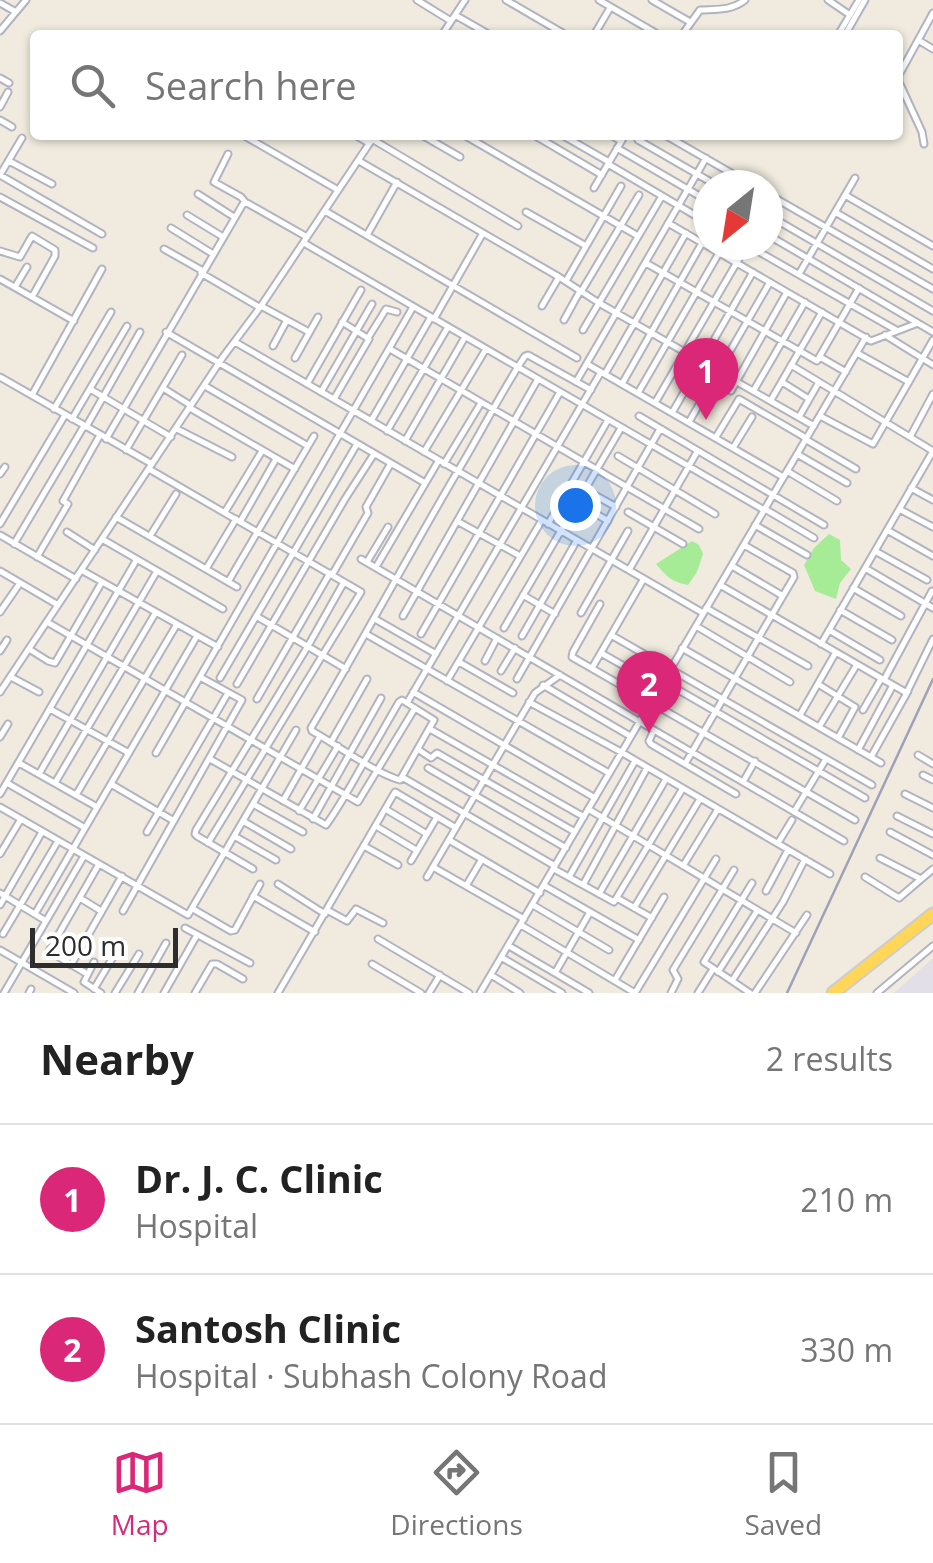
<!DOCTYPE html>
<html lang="en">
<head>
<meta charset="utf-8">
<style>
	:root { --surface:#fff; --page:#f2f2f2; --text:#222; --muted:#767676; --line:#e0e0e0; --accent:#db2777 }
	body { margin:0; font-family:"Open Sans",sans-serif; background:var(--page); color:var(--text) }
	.compass { position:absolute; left:693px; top:170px; width:90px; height:90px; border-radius:50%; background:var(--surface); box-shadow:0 2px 8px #0004; rotate:210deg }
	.scale { position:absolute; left:30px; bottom:25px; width:148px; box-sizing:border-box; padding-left:10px; border:5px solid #2d2d2d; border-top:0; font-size:28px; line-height:35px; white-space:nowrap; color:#2d2d2d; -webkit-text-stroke:8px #fff; paint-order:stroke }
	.you { position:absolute; left:575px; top:505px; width:35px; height:35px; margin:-25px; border:8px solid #fff; border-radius:50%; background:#1a73e8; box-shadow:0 0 0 15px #1a73e833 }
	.badge { display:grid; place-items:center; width:65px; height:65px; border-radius:50%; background:var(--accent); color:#fff; font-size:32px; font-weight:700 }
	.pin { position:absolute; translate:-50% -82px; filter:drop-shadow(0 2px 5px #0008) }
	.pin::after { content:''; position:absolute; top:52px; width:35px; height:30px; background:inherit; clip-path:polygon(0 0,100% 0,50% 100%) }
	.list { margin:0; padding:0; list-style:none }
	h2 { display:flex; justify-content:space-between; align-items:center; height:130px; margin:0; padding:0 40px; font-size:42px }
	h2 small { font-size:32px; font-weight:400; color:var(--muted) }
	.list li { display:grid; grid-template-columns:65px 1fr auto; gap:30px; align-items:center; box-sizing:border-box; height:150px; padding:0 40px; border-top:2px solid var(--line) }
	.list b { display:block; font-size:38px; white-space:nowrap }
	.list p { margin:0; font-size:32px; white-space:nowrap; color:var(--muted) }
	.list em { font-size:32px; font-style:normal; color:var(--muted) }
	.icon { flex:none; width:55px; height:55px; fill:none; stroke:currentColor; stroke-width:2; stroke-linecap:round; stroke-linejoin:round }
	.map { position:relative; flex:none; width:933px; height:993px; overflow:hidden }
	.search { position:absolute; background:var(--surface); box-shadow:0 2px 8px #0004; left:30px; right:30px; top:30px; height:110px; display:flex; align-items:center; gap:25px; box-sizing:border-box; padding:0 35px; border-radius:10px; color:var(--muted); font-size:38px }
	.sheet { height:430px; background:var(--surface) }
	nav { display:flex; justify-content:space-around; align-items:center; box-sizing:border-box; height:140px; border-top:2px solid var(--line); background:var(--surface); font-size:28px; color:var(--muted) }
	nav a { display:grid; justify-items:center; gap:5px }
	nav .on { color:var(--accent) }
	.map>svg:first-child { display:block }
	.industrial { fill:#e3dfe8 }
	.green { fill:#a6eb96 }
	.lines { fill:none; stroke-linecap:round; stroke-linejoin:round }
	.minor-casing { stroke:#b2b3c2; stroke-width:9 }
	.trunk-casing { stroke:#cdcdcd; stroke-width:15 }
	.minor { stroke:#fff; stroke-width:5 }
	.trunk { stroke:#ffd657; stroke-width:11 }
	.rail { stroke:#a0a0b9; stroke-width:2.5 }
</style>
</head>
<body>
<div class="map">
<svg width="933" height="993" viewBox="0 0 933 993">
	<rect width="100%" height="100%" fill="#f0ebde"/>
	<!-- industrial -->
	<path class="industrial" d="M933 958V993H894Z"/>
	<!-- green -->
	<path class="green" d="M829 534 840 540 841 560 851 569 840 583 836 599 815 591 804 565 814 548Z
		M692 541 699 545 703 554 697 572 688 585C672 582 666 576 656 564Z"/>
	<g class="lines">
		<!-- minor casing -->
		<g class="minor-casing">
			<path id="minor" d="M417 0 451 21
				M506 0 566 35
				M599 0 659 35
				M652 0 690 22
				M828 0 850 15
				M0 3 16 12
				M455 15 490 35
				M0 31 26 0
				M442 35 465 0
				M594 35 610 8
				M682 35 700 10C717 9 731 11 745 0
				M838 35 859 0
				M845 35 865 0
				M918 40 933 49
				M0 78 9 83
				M0 107 8 92
				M0 120 12 127
				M243 135 338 190
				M355 135 369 143
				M422 135 460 157
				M464 135 638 236
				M534 135 602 175
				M562 135 609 162
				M611 135 621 141
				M665 135 752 185
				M372 139 518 226
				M638 140 716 185
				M924 144 922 132 899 82V75L933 13
				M617 148 708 201
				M228 154 214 182 241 197 246 203
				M9 161 52 184
				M359 161 559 277 599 303 814 426
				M608 164 708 223
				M0 175 102 234
				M0 175 22 138
				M594 188 625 135
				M198 194 234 217
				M768 194 933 289
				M845 195 933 246
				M0 197 93 248
				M768 210 775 198
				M325 211 577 358
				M526 212 586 246
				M835 212 933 269
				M187 215 223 237
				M768 215 933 311
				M668 223 871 341 918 323
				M171 228 213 254
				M367 235 397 182
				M768 235 933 332
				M304 243 764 510
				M747 245 896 330
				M164 249 203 271
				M0 251 20 257 32 236 55 250V256L32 297
				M646 263 817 361 859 288
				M201 273 259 307
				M799 274 855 178
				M0 279 74 321
				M566 281 621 186
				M15 287 27 267
				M581 292 639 195
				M261 306 309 332
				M542 306 559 277
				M434 319 483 233
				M564 320 580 291
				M583 330 662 196
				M166 332 425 483
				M885 335 933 365
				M368 338 386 309 397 312
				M235 342 703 613
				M273 346 287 320
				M390 349 699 529
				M857 353 909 382
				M820 357 846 372
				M295 358 318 317
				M587 364 783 477
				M791 365 933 451
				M605 374 686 233
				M0 377 152 464
				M576 382 706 158
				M782 382 809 399
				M307 384 361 290
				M622 384 702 243
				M205 386 308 446
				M163 388 190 405
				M90 389 171 437
				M754 390 805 302
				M731 391 787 292
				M321 392 372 304
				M638 393 719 253
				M32 395 102 269
				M334 399 369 339 342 322
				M771 400 822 312
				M655 403 747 245
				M190 408 295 469
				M54 409 111 312
				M672 413 753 272
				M639 416 824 525
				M820 416 873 444 933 340
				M799 417 819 382
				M72 419 127 326
				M371 421 431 317
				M689 422 770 282
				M86 427 140 332
				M177 429 232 457
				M387 431 448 327
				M716 437 739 399 806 438
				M910 437 933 394
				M106 439 243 204 247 203 307 237
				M805 439 856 469
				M405 441 465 337
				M733 448 752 417
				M126 450 182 355
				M424 452 486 349
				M797 454 847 483
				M618 456 715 514
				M444 464 481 403
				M149 469 361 592 208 843
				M787 471 837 501
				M0 474 5 467
				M911 488 933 500
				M586 490 616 507
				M565 495 608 521
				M765 509 814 538
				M901 510 933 527
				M225 512 262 451
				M628 512 683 544
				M116 517 237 587
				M457 521 520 556
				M240 522 276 459
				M0 524 65 415
				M548 524 608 420
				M755 525 807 555
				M887 530 933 556
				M67 532 95 550
				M0 535 76 579
				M150 536 176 494
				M102 539 223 609
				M14 544 84 426
				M875 551 927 580
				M37 557 68 504 63 501 100 435
				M361 559 844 841
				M367 562 388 527
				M732 566 783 596
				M376 567 439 460
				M865 568 933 608
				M206 569 236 519
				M629 570 697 452
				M0 571 58 605
				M83 571 218 647
				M332 575 368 513 366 507 391 463
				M228 582 314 436
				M720 585 905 692 908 690 933 639
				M853 588 901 616
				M523 595 555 614
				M600 604 573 652 572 657 855 820
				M706 608 808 666
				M840 610 892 640
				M0 612 20 583
				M581 613 628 531
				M256 616 346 669
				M403 616 538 379
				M375 619 436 654
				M47 622 358 802 415 708
				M696 626 790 682
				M504 628 621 428
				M829 630 880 660
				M366 634 609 773
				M421 634 560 392
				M611 635 872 785
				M522 636 577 540
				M821 644 933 451
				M682 648 881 763
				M29 649 48 661 55 663 102 582
				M0 651 7 640
				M601 653 659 686
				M485 661 497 638
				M459 662 513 693
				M592 668 643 580
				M501 671 515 648
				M11 677 39 692
				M220 678 357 444
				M517 679 660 429
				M884 680 932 591
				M447 681 542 520
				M663 681 865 798
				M237 684 345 499 374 454
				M818 684 855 707 838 738
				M543 685 630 736
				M0 692 223 357 261 306 375 135
				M413 692 595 798
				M257 699 330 573
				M529 702 621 752 830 874
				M407 703 601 372
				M50 709 129 753
				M863 710 881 679
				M800 715 836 652
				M819 727 856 666
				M430 729 584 817
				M654 730 649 741 651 744 736 794
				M0 737 8 724
				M331 742 367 679
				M419 750 431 758 437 753 575 832
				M858 750 892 687
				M156 753 413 307
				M918 755 933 764
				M871 757 908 691
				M210 759 326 825C342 803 355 777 369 754L399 702 402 700 434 720 400 780C375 773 337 745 312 731L311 728C362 642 409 554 459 469 482 431 501 392 525 356L528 355 591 390
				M19 763 97 807
				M685 764 794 577 793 573 744 545
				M428 768 566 848
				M39 774 157 571
				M923 775 933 780
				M402 777 555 866
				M743 782 755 761
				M7 783 85 828
				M55 783 156 612
				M111 784 174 821
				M0 794 137 559
				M905 794 933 808
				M76 795 177 624
				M283 801 320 736
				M253 804 303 832
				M0 807 188 915 296 730
				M588 809 796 933
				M387 810 427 834
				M299 811 338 746
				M794 812 826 759
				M897 816 933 834
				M313 819 381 698
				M243 821 291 849
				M376 826 416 850
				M147 832 228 693
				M890 832 933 855
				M236 837 276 860
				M449 840 540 893
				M778 843 792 820
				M364 846 398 865
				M0 854 21 819
				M880 858 921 879
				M411 861 437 817
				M683 866 718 809
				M433 867 524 919
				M253 869 197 836 195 834 196 830 308 646 344 582
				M554 869 614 902 683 788
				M427 877 535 693 560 675
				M569 877 635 761
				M865 877 899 898 933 869
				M278 884 325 914
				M583 885 647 768
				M466 886 482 859
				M545 886 639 940
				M766 891 788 850
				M0 893 46 921
				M599 894 666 779
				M253 896 315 932
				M80 898 101 911
				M617 898 652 918
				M0 905 42 832
				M533 905 609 950
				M634 908 700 799
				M193 909 231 931 235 930 260 884
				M327 910 347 921 356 909 383 923
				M123 911 242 700 200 677
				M35 914 197 636
				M521 925 635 993 716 859
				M185 928 250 963
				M3 934 58 841
				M378 939 469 993
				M509 946 589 993
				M0 950 74 993
				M501 957 562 993
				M94 962 84 982 101 993
				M372 964 421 993
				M71 965 122 876
				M718 972 757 911
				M555 973 590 912
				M87 974 49 951 99 864
				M491 975 520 993
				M615 980 664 897
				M732 981 783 902 805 859
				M94 989 122 942
				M4 993 84 856
				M29 993 31 989
				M115 993 139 954
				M138 993 166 943
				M164 993 197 935
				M195 993 212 964H217L243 979
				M278 993 395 792 456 828
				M429 993 440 975
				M480 993 866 337
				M671 993 678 979 673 970 734 870
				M698 993 713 969
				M750 993 704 962 752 883
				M755 993 807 915
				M877 993 933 946"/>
		</g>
		<!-- trunk casing -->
		<g class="trunk-casing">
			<path id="trunk" d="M833 993 933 914"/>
		</g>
		<!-- minor -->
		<use href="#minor" class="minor"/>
		<!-- trunk -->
		<use href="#trunk" class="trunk"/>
		<!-- rail -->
		<path class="rail" d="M787 993 933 679"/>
	</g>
</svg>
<svg class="compass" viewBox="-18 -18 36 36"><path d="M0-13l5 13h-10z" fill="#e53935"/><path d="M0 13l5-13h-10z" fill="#767676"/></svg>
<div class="scale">200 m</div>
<div class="you"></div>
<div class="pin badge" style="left:706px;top:420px">1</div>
<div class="pin badge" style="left:649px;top:733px">2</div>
<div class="search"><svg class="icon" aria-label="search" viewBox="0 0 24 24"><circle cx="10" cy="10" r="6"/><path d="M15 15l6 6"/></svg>Search here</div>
</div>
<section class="sheet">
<h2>Nearby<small>2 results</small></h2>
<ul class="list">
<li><span class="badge">1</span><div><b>Dr. J. C. Clinic</b><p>Hospital</p></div><em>210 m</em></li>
<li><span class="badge">2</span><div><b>Santosh Clinic</b><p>Hospital · Subhash Colony Road</p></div><em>330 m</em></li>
</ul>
</section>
<nav>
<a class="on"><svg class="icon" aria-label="map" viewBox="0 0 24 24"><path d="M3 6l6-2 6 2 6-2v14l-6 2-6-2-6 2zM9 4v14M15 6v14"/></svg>Map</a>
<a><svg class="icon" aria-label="directions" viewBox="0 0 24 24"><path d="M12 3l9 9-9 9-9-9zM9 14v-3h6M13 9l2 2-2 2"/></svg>Directions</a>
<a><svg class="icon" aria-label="saved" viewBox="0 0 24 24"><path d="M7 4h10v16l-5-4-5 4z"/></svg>Saved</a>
</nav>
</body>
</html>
